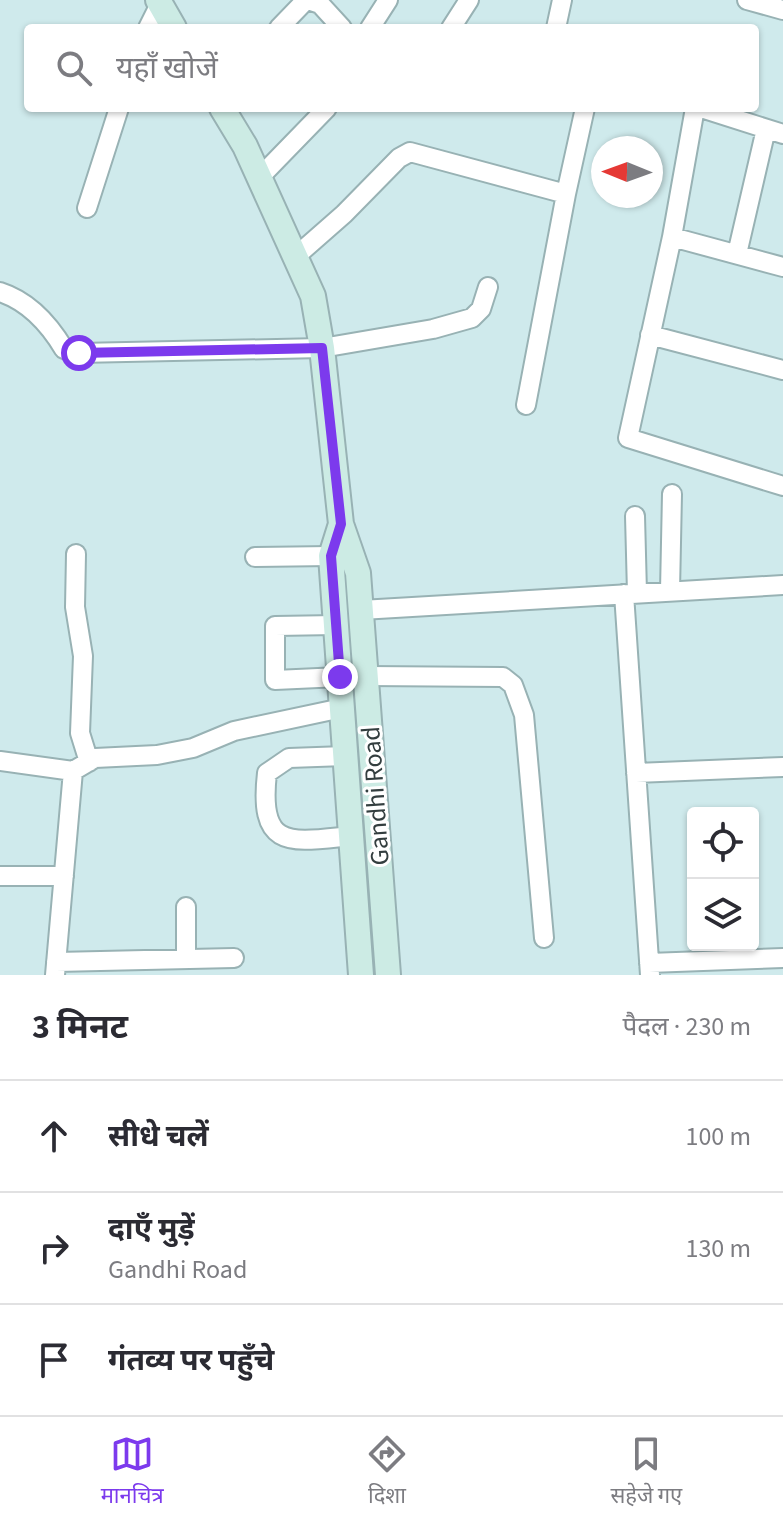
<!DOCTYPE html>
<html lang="hi">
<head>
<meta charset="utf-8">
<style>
	:root { --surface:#fff; --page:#f2f2f3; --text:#2b2b33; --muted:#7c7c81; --line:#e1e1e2; --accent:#7c3aed }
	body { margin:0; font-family:"Source Sans 3","Noto Sans Devanagari",sans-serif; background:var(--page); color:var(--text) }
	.controls { position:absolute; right:24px; bottom:24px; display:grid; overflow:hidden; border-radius:8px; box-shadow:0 2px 6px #0004 }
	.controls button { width:72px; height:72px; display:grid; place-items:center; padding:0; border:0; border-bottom:2px solid var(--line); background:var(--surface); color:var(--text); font:40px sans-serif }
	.compass { position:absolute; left:591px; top:136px; width:72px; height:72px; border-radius:50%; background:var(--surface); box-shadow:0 2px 6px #0004; rotate:271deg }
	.stop { position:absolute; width:24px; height:24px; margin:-18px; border:6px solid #7c3aed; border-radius:50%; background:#fff }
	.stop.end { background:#7c3aed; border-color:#fff; box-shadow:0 2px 8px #0008 }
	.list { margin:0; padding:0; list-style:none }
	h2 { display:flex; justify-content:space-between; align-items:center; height:104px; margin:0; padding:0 32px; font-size:34px }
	h2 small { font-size:26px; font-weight:400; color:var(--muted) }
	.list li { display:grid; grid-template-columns:52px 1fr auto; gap:24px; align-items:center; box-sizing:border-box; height:112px; padding:0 32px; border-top:2px solid var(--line) }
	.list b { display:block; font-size:30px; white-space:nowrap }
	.list p { margin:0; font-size:26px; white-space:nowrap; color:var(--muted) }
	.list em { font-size:26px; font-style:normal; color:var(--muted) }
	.icon { flex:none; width:44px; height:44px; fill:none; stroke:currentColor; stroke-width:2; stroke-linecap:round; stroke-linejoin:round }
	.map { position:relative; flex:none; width:783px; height:975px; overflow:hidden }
	.search { position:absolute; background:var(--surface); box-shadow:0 2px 6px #0004; left:24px; right:24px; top:24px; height:88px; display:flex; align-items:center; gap:20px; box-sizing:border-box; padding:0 28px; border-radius:8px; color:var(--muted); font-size:30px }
	.sheet { height:440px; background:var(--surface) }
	nav { display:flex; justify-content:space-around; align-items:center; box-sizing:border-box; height:112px; border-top:2px solid var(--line); background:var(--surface); font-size:22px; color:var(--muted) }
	nav a { display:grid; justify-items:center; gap:4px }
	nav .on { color:var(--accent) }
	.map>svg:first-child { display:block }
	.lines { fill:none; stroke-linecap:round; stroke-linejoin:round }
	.minor-casing { stroke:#98b2b4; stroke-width:22 }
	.secondary-casing { stroke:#98b2b4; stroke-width:28 }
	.minor { stroke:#fff; stroke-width:18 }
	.secondary { stroke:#ccebe4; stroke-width:24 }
	.route { stroke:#7c3aed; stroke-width:10 }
	.labels { text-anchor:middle; stroke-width:6; stroke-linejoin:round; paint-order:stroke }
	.street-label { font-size:26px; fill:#333e3f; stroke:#fff }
</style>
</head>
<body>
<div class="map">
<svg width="783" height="975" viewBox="0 0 783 975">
	<rect width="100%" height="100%" fill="#cfeaec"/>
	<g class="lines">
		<!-- minor casing -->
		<g class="minor-casing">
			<path id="minor" d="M308 0 320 4 342 28
				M747 0 783 10
				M148 28 160 4
				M279 28 306 0
				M370 28 388 0
				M451 28 469 0
				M556 28 562 0
				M701 108 783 134
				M259 178 327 108
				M87 208 119 108
				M672 237 695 108
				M737 254 766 129
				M295 257 344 214 399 158 410 152 566 194
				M783 267 672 237 628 438 783 486
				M0 292C28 301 49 324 64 349L79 353 322 348 433 329 472 318 481 309 488 287
				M650 335 783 370
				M526 405 566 194 585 108
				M635 516 637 593
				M76 554 75 607 83 656 80 733 89 762
				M255 557 331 556
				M670 591 672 494
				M624 594 650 975
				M361 610 783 585
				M336 625 275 626V680L340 677
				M366 676 503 677 513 685 524 715 544 938
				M345 756 289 758 267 773C258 851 291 842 351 836
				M0 761 73 771
				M636 773 783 767
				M0 876H64
				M186 959V907
				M56 962 234 958
				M649 963 783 958
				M55 975 73 771 95 758 157 755 193 748 234 731 342 708"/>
		</g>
		<!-- secondary casing -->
		<g class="secondary-casing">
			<path id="secondary" d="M158 0 174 28
				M222 108 245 146 313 296 322 348 341 524 358 573 388 975
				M341 524 331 556 361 975"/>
		</g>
		<!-- minor -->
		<use href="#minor" class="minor"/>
		<!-- secondary -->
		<use href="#secondary" class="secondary"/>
	</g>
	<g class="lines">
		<!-- route -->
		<path class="route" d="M79 353 322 348 341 524 331 556 340 677"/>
	</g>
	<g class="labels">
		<!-- street labels -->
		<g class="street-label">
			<text transform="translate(375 796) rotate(-94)" y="9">Gandhi Road</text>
		</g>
	</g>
</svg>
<div class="controls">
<button><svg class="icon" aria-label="locate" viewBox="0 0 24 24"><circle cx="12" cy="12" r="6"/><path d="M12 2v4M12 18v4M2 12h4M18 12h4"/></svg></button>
<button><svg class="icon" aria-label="layers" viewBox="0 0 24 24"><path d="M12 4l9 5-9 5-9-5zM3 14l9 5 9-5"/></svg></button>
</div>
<svg class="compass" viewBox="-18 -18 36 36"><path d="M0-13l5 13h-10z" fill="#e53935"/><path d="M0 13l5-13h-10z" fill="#7c7c81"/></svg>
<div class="stop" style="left:79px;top:353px"></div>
<div class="stop end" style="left:340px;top:677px"></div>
<div class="search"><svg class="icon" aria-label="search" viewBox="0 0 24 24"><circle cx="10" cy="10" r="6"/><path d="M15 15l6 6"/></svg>यहाँ खोजें</div>
</div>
<section class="sheet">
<h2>3 मिनट<small>पैदल · 230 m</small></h2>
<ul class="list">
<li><svg class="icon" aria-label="ahead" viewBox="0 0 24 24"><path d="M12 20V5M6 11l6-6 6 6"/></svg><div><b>सीधे चलें</b></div><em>100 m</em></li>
<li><svg class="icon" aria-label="right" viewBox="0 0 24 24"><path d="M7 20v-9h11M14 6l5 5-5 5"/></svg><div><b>दाएँ मुड़ें</b><p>Gandhi Road</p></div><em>130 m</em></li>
<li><svg class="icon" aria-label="arrive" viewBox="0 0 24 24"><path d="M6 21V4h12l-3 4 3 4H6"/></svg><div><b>गंतव्य पर पहुँचे</b></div></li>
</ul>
</section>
<nav>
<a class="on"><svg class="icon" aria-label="map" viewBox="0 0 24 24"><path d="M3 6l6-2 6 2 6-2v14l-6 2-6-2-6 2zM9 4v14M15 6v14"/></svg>मानचित्र</a>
<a><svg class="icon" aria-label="directions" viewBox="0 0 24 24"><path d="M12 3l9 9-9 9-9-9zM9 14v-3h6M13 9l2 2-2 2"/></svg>दिशा</a>
<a><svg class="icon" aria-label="saved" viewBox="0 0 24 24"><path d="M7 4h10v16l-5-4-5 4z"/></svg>सहेजे गए</a>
</nav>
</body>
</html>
